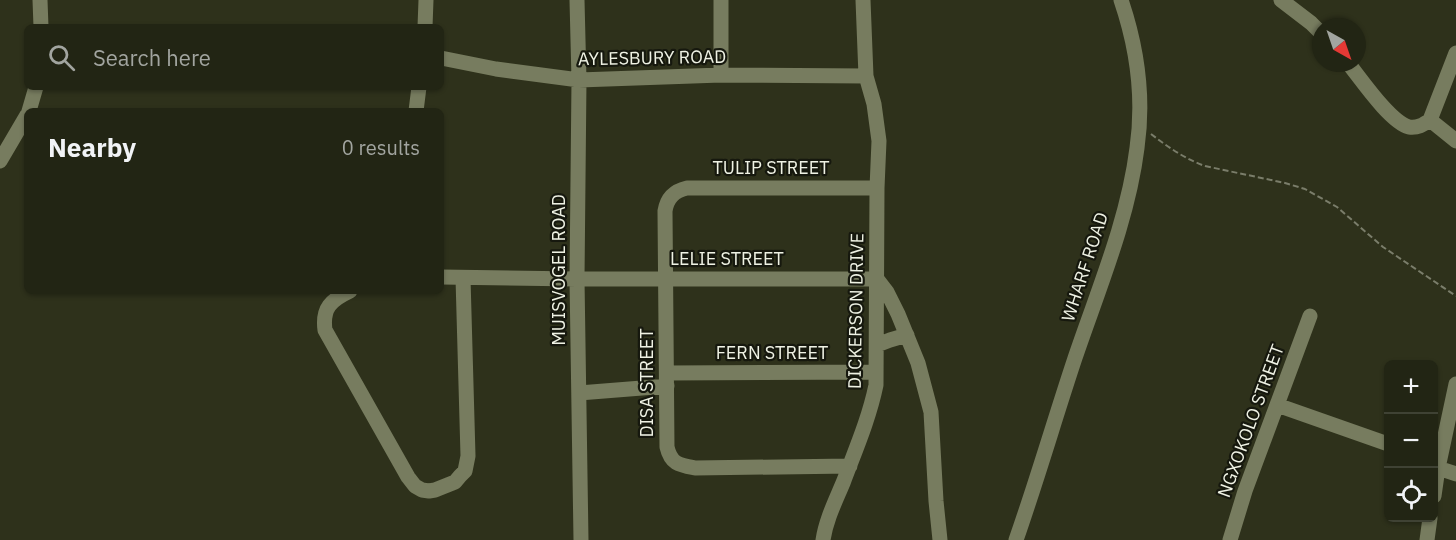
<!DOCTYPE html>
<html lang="en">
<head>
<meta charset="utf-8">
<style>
	:root { --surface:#222514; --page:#2e3122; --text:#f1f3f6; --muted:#a2a5a0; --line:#3f4234 }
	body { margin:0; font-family:"IBM Plex Sans",sans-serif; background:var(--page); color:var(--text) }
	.controls { position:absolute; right:18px; bottom:18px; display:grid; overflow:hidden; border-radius:9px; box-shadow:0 2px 4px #0004 }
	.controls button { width:54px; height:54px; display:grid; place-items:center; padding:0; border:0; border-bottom:2px solid var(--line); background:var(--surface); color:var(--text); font:30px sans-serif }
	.compass { position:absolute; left:1312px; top:18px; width:54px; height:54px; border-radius:50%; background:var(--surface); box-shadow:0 2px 4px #0004; rotate:140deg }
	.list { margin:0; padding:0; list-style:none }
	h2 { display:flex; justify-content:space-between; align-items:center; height:78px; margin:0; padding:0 24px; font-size:26px }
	h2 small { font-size:20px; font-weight:400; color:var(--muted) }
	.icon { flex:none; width:33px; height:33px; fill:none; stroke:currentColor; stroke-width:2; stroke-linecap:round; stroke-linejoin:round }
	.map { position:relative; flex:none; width:1456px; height:540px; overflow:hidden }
	.search { position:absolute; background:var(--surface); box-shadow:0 2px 4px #0004; left:24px; top:24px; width:420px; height:66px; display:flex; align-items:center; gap:15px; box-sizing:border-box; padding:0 21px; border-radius:9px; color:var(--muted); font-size:22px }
	.panel { position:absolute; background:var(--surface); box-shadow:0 2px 4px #0004; left:24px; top:108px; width:420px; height:186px; border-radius:9px }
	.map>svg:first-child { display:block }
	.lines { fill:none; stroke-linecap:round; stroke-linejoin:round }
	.path { stroke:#7a7d6a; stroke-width:2; stroke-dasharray:6 3; stroke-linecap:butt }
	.minor { stroke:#777c5f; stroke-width:15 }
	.labels { text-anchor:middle; stroke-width:4.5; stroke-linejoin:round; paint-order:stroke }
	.street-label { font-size:18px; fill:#eff2e4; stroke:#16180e }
</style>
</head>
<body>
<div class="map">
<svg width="1456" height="540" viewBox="0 0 1456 540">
	<rect width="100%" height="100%" fill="#2e311b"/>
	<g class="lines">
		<!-- path -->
		<path class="path" d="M1151 134C1168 147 1185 159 1205 166L1285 183 1305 189 1337 207 1383 247 1456 296"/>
		<!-- minor -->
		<path class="minor" d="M40 0 41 27
			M577 0 579 80 577 279 581 540
			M721 0V75
			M1281 0 1311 23 1321 33
			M425 27 426 0
			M441 58 496 69 579 80 721 75 866 76
			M1348 63C1361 79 1390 122 1409 127 1418 128 1423 125 1430 120
			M29 111 36 87
			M416 111 419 87
			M1430 120 1456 53
			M1430 120 1456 141
			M0 161 27 115
			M441 277 577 279H877
			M877 279 887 292 898 314 918 363 931 412 936 501 940 540
			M350 291C331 300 322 308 325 330L408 477 415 486 422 490 429 491 435 490 455 482 460 476 465 471 468 456 463 278
			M877 345 890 340 907 335
			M667 373 876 372
			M579 393 667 386
			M1277 405 1388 444
			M1434 463 1438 468 1456 474
			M850 466 695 468C679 465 671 464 667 447L665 211C667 198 674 191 687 188H877
			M1434 496 1438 468 1456 384
			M823 540C826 520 835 502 843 483 855 451 869 419 876 385L877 188 879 141 874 104 866 76 863 0
			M1016 540C1037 480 1055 418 1075 358 1098 290 1128 220 1137 148 1144 99 1137 47 1121 0
			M1230 540 1245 491 1310 316
			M1427 540 1430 518"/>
	</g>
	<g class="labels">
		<!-- street labels -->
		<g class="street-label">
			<text transform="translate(652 58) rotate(-1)" y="6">AYLESBURY ROAD</text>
			<text x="771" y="174">TULIP STREET</text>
			<text x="727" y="265">LELIE STREET</text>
			<text transform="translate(1085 267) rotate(-72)" y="6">WHARF ROAD</text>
			<text transform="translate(559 270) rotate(-90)" y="6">MUISVOGEL ROAD</text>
			<text transform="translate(856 311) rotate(-89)" y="6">DICKERSON DRIVE</text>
			<text x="772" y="359">FERN STREET</text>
			<text transform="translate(647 383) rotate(-90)" y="6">DISA STREET</text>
			<text transform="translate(1251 421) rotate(-70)" y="6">NGXOKOLO STREET</text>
		</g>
	</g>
</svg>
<div class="controls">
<button>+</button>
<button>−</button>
<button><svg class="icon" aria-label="locate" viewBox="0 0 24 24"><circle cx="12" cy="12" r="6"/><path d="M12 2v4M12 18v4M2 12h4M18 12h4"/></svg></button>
</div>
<svg class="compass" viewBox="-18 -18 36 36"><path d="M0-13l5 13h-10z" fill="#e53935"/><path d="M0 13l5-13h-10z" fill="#a2a5a0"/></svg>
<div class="search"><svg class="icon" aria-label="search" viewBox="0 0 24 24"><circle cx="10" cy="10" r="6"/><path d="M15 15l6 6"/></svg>Search here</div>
<section class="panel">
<h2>Nearby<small>0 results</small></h2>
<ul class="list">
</ul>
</section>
</div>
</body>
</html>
